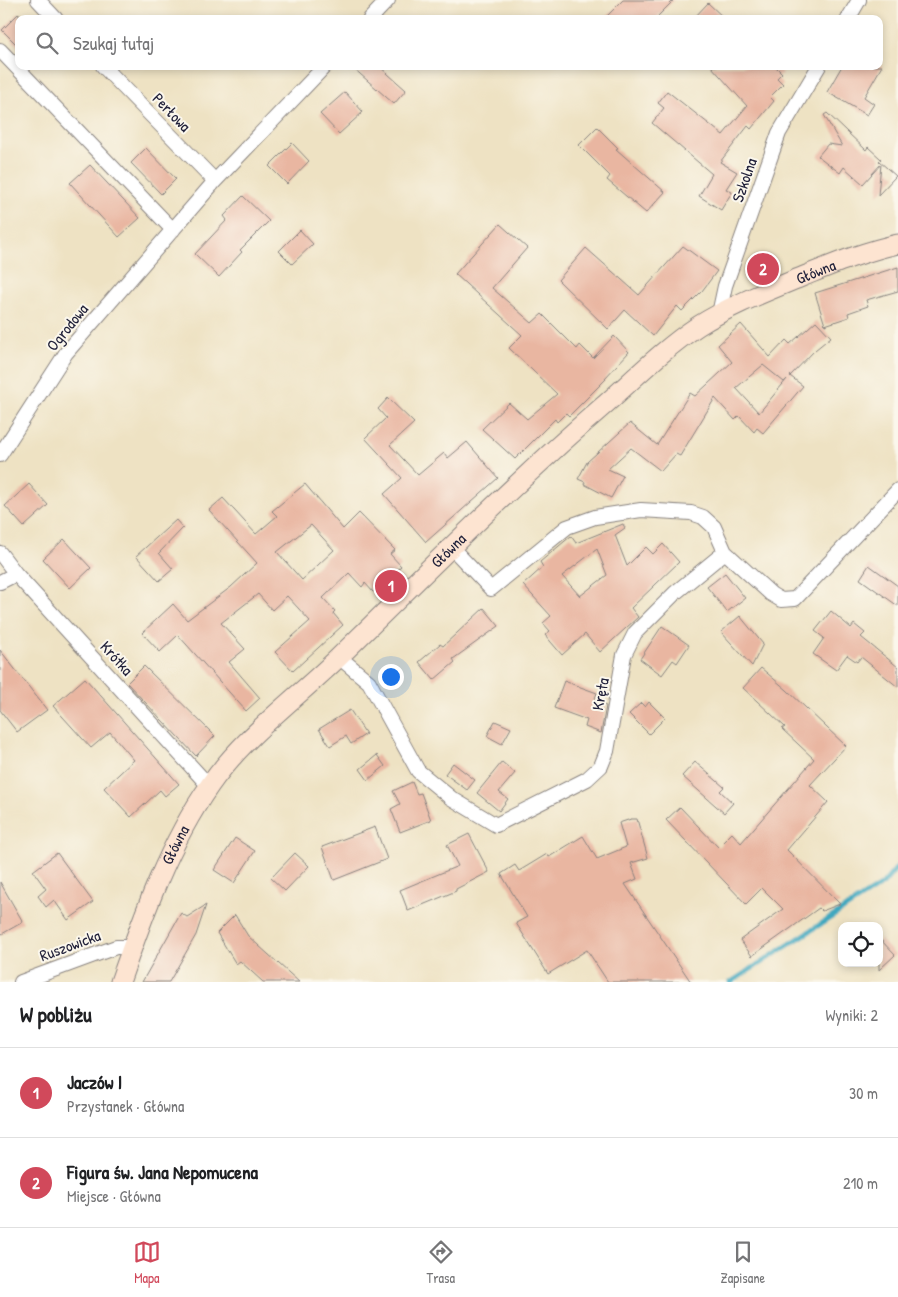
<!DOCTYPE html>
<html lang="pl">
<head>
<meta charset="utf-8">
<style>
	:root { --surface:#fff; --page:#f6f6f6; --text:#202124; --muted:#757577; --line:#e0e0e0; --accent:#d1495b }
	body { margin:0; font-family:"Patrick Hand",sans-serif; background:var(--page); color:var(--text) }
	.controls { position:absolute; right:15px; bottom:15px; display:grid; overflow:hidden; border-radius:10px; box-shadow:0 2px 8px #0003 }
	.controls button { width:45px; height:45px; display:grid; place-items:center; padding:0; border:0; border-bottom:1px solid var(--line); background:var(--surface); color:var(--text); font:25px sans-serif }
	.you { position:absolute; left:390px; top:676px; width:18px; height:18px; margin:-12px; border:4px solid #fff; border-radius:50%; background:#1a73e8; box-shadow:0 0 0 8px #1a73e833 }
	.badge { display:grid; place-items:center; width:32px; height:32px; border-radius:50%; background:var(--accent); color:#fff; font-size:16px; font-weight:700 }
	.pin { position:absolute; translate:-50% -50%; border:2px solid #fff; box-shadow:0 1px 5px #0006 }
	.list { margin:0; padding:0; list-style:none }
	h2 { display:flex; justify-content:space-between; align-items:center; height:65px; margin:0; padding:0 20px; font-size:21px }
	h2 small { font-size:16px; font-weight:400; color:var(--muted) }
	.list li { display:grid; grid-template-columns:32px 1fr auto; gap:15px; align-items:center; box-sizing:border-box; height:90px; padding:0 20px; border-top:1px solid var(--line) }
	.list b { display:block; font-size:19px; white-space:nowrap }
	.list p { margin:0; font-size:16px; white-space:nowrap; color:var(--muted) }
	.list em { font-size:16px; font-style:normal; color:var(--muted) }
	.icon { flex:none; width:28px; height:28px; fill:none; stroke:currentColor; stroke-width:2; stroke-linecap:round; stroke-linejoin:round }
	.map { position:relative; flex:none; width:898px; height:982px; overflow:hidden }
	.search { position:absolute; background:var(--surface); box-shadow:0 2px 8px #0003; left:15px; right:15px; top:15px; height:55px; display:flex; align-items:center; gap:12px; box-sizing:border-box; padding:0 18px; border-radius:10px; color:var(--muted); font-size:19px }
	.sheet { height:245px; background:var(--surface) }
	nav { display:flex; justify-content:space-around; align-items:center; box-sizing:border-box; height:70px; border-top:1px solid var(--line); background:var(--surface); font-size:14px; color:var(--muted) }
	nav a { display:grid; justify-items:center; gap:2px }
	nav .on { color:var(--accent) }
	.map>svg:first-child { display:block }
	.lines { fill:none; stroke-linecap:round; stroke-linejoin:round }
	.stream { stroke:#3fa8bf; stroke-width:5 }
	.building { fill:#e9b6a1; fill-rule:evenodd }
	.street-casing { stroke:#88827f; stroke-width:16 }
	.secondary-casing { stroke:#88827f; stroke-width:21 }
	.street { stroke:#fff; stroke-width:14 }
	.secondary { stroke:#fde4d1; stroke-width:19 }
	.labels { text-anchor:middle; stroke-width:4; stroke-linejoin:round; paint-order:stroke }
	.street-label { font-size:16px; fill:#22223b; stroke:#fbf7ec }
</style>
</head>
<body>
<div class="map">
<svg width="898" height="982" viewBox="0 0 898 982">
	<rect width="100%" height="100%" fill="#fbf7ec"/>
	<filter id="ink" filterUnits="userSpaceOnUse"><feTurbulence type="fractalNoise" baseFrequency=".02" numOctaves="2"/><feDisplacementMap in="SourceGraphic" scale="10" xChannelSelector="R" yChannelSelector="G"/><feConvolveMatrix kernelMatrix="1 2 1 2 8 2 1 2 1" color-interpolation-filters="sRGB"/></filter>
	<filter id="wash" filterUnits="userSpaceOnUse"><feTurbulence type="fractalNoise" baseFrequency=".0096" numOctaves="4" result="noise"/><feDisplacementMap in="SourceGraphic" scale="20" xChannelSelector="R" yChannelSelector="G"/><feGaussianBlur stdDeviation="1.12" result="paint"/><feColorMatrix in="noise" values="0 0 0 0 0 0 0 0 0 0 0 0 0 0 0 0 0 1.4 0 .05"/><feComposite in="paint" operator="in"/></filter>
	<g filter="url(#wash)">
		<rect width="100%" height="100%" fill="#eee2c3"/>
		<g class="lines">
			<!-- stream -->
			<path class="stream" d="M731 982 883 884 898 866"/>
		</g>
		<g id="blocks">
			<!-- building -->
			<path class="building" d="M623 0H674L655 19H604Z
				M708 3 725 19H693Z
				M19 13V47L2 30Z
				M351 66H379L406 90 394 104Z
				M711 66H775L782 73 777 78 783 84 770 97 774 101 751 129 748 126 720 162 737 172 726 189 732 192 721 210 699 196 712 174 652 123 664 108 658 103 667 91 723 135 747 106Z
				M842 66H882L864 97 874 104 867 115 827 92Z
				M345 92 363 112 339 134 320 114Z
				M827 113 866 150 868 147 881 159 879 161 896 176 878 195 881 164 863 184 844 167 840 173 818 156 828 144 842 146 824 115Z
				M597 127 618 148 616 149 665 192 646 213 607 180 610 176 579 145Z
				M292 143 309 161 287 184 269 166Z
				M146 148 176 179 161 194 131 163Z
				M90 165 140 218 119 237 70 183Z
				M243 196 269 221 240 250 242 252 219 277 195 254 227 220 224 216Z
				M500 224 527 248 492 288 532 323 542 314 577 349 580 345 593 358 614 336 629 352 605 378 606 379 569 416 566 413 557 422 555 419 515 459 482 429 509 403 527 419 557 394 509 348 522 335 455 274Z
				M300 230 313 244 292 264 279 251Z
				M683 246 717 271 702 291 682 311 677 306 653 336 625 310 608 329 558 280 586 248 639 295Z
				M898 267V291L866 300 868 306 848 313 849 317 825 325 815 293Z
				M816 321 831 337 815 350 790 376 803 386 763 433 757 428 754 432 739 416 735 420 715 398 680 456 676 454 661 471 631 448 608 469 623 476 611 498 584 484 585 482 578 479 587 462 630 423 657 445 690 393 695 396 732 362 718 345 741 324 770 357 786 340 790 344ZM763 365 784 382 787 379 759 413 736 388Z
				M388 398 414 423 390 445 418 475 444 453 448 458 467 442 498 478 426 542 384 494 402 478 365 438 386 418 378 409Z
				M29 484 48 505 24 527 5 506Z
				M305 484 343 529 359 513 395 550 390 554 401 566 373 592 365 583 362 587 349 573 323 598 335 611 333 613 343 625 293 671 275 652 310 621 287 596 272 610 258 594 221 623 245 649 229 662 260 698 246 711 178 635 160 652 142 633 173 604 187 620 231 587 257 563 209 510 223 498 256 534 277 516 272 511ZM311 525 334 550 302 580 277 552Z
				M176 520 183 528 159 553 173 569 159 581 136 556Z
				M623 524 625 528 615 535 627 566 646 547 653 554 663 544 679 562 631 608 638 617 600 652 585 634 562 655 545 635 550 631 543 623 551 616 523 585 543 567 540 562 571 536 576 543ZM597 549 607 575 580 596 562 576Z
				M64 539 91 568 70 588 43 559Z
				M869 565 898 586V606L860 579Z
				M725 573 745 598 727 612 707 587Z
				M484 608 499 626 453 659 455 662 434 680 419 662 440 644 443 646Z
				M831 611 851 628 854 624 865 633 861 637 898 667V687L861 657 857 662 847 655 836 670 813 654 824 638 815 631Z
				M740 616 763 644 752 666 721 632Z
				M662 626 689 645 677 663 673 660 662 675 640 659Z
				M0 650 47 710 17 732 0 710Z
				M144 666 215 736 196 756 127 683Z
				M761 668 787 690 846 746 810 785 828 802 787 850 840 904 822 911 819 908 752 956 740 940 783 909 762 888 746 904 666 820 680 807 718 847 732 833 741 843 814 759 782 729 785 727 743 688Z
				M85 678 179 784 165 796 160 790 131 817 104 788 134 760 110 732 91 748 53 706Z
				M564 681 597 693 594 701 606 706 601 733 585 727 587 720 554 708Z
				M649 702 665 718 649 734 629 714 641 703 645 707Z
				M350 710 366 734 351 744 346 736 330 746 319 729Z
				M495 721 511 728 502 744 487 736Z
				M377 755 385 766 368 780 360 769Z
				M502 762 515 773 499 792 508 799 499 811 477 793Z
				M695 762 724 787 720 791 733 803 724 813 682 776Z
				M453 763 475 780 467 790 445 774Z
				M412 782 417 794 421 793 431 820 400 832 391 809 400 804 393 791Z
				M631 819H637L648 858 631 863 637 879 625 884 691 982H608L587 950 548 974 516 923 527 917 501 874 515 865 519 871 547 854 549 857 583 836 597 859 626 847 619 823Z
				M375 827 387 859 334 880 322 847Z
				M469 834 489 872 456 889V891L408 911 400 890 458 866 447 845Z
				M235 838 255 851 234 883 214 870Z
				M57 853 93 902 68 920 54 900 46 907 38 896 46 889 33 871Z
				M295 853 309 866 285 891 271 878Z
				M0 882 23 922 0 935Z
				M206 905 196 935 169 982H142L181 913 187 917Z
				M235 915 248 936 299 982H263L240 961 236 964 217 933Z
				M879 938 895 955 879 970Z"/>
		</g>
	</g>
	<g filter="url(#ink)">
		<use href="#blocks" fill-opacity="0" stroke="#88827f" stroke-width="1"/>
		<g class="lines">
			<!-- street casing -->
			<g class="street-casing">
				<path id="street" d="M38 0 56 19
					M370 19 388 0
					M848 19 859 0
					M0 50 173 230
					M103 66 215 181
					M719 314 725 286 779 133 819 66
					M0 455 66 353 215 181 325 66
					M451 547 491 589 567 527 595 517 641 510 691 513 703 517 714 527 725 552 771 594 781 600 795 599 898 490
					M0 553 16 574 209 786
					M0 582 16 574
					M339 657 369 682 418 771 451 798 496 825 587 779 601 766 607 751 624 655 635 633 675 593 725 552
					M21 982 116 947H133"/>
			</g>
			<!-- secondary casing -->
			<g class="secondary-casing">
				<g id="secondary">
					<path id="s1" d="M120 982C143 916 169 843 210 785 244 736 296 699 339 657 425 573 510 487 601 408 632 381 663 349 698 326 731 305 768 291 804 276 834 264 865 251 898 244"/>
				</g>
			</g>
			<!-- street -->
			<use href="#street" class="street"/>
			<!-- secondary -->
			<use href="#secondary" class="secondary"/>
		</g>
	</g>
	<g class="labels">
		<!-- street labels -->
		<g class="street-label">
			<text transform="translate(172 112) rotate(46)" y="6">Perłowa</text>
			<text transform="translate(744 180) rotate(-71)" y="6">Szkolna</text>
			<text dy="6" stroke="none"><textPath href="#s1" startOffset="1018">Główna</textPath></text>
			<text transform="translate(67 327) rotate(-51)" y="6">Ogrodowa</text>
			<text dy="6" stroke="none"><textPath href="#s1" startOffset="552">Główna</textPath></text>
			<text transform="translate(117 658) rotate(48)" y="6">Krótka</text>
			<text transform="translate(600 694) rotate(-79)" y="6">Kręta</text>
			<text dy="6" stroke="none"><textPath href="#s1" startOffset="148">Główna</textPath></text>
			<text transform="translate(70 945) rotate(-20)" y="6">Ruszowicka</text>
		</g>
	</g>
</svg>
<div class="controls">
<button><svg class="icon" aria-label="locate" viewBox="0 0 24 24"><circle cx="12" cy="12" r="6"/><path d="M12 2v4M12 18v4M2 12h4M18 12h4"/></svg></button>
</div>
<div class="you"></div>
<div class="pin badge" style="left:391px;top:586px">1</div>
<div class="pin badge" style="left:763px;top:269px">2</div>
<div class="search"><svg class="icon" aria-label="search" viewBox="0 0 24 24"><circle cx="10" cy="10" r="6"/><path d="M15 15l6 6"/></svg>Szukaj tutaj</div>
</div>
<section class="sheet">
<h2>W pobliżu<small>Wyniki: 2</small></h2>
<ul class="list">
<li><span class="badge">1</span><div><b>Jaczów I</b><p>Przystanek · Główna</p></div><em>30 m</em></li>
<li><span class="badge">2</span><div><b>Figura św. Jana Nepomucena</b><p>Miejsce · Główna</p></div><em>210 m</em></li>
</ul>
</section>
<nav>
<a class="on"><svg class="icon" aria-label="map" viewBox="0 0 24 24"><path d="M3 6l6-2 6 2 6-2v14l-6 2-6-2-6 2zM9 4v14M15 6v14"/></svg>Mapa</a>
<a><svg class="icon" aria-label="directions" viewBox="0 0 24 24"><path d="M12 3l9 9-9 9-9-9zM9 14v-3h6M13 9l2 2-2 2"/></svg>Trasa</a>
<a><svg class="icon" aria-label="saved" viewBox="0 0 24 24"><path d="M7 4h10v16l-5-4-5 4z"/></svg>Zapisane</a>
</nav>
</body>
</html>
